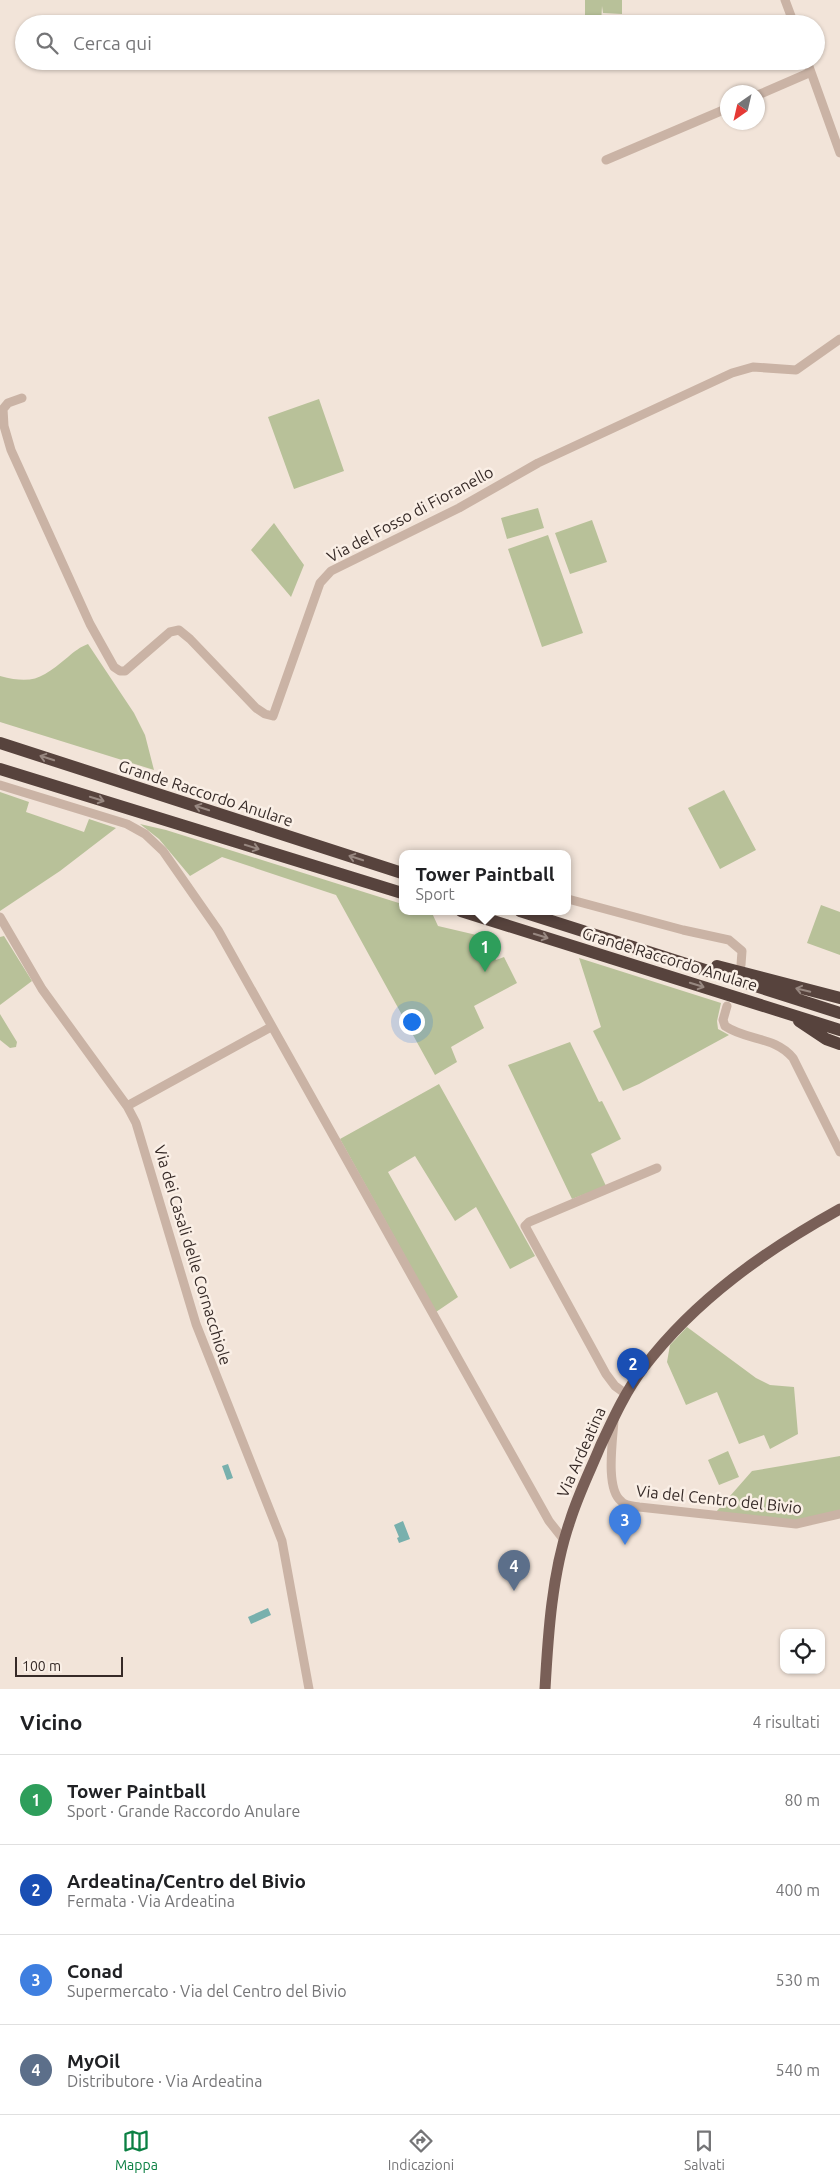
<!DOCTYPE html>
<html lang="it">
<head>
<meta charset="utf-8">
<style>
	:root { --surface:#fff; --page:#f2f2f2; --text:#202124; --muted:#757577; --line:#e0e0e0; --accent:#0b8043 }
	body { margin:0; font-family:Ubuntu,sans-serif; background:var(--page); color:var(--text) }
	.controls { position:absolute; right:15px; bottom:15px; display:grid; overflow:hidden; border-radius:10px; box-shadow:0 1px 4px #0004 }
	.controls button { width:45px; height:45px; display:grid; place-items:center; padding:0; border:0; border-bottom:1px solid var(--line); background:var(--surface); color:var(--text); font:25px sans-serif }
	.compass { position:absolute; left:720px; top:85px; width:45px; height:45px; border-radius:50%; background:var(--surface); box-shadow:0 1px 4px #0004; rotate:214deg }
	.scale { position:absolute; left:15px; bottom:12px; width:108px; box-sizing:border-box; padding-left:5px; border:2px solid #362a27; border-top:0; font-size:14px; line-height:18px; white-space:nowrap; color:#362a27; -webkit-text-stroke:4px #faefe6; paint-order:stroke }
	.you { position:absolute; left:411px; top:1021px; width:18px; height:18px; margin:-12px; border:4px solid #fff; border-radius:50%; background:#1a73e8; box-shadow:0 0 0 8px #1a73e833 }
	.badge { display:grid; place-items:center; width:32px; height:32px; border-radius:50%; background:var(--accent); color:#fff; font-size:16px; font-weight:700 }
	.pin { position:absolute; translate:-50% -41px; filter:drop-shadow(0 1px 2px #0008) }
	.pin::after { content:''; position:absolute; top:26px; width:18px; height:15px; background:inherit; clip-path:polygon(0 0,100% 0,50% 100%) }
	.popup { position:absolute; left:399px; top:850px; width:172px; height:65px; box-sizing:border-box; display:grid; place-content:center; border-radius:10px; background:var(--surface); filter:drop-shadow(0 1px 4px #0005); font-size:16px; white-space:nowrap; color:var(--muted) }
	.popup b { font-size:19px; color:var(--text) }
	.popup::after { content:''; position:absolute; left:50%; top:100%; margin-left:-10px; border:10px solid transparent; border-top-color:var(--surface) }
	.list { margin:0; padding:0; list-style:none }
	h2 { display:flex; justify-content:space-between; align-items:center; height:65px; margin:0; padding:0 20px; font-size:21px }
	h2 small { font-size:16px; font-weight:400; color:var(--muted) }
	.list li { display:grid; grid-template-columns:32px 1fr auto; gap:15px; align-items:center; box-sizing:border-box; height:90px; padding:0 20px; border-top:1px solid var(--line) }
	.list b { display:block; font-size:19px; white-space:nowrap }
	.list p { margin:0; font-size:16px; white-space:nowrap; color:var(--muted) }
	.list em { font-size:16px; font-style:normal; color:var(--muted) }
	.icon { flex:none; width:28px; height:28px; fill:none; stroke:currentColor; stroke-width:2; stroke-linecap:round; stroke-linejoin:round }
	.map { position:relative; flex:none; width:840px; height:1689px; overflow:hidden }
	.search { position:absolute; background:var(--surface); box-shadow:0 1px 4px #0004; left:15px; right:15px; top:15px; height:55px; display:flex; align-items:center; gap:12px; box-sizing:border-box; padding:0 18px; border-radius:28px; color:var(--muted); font-size:19px }
	.sheet { height:425px; background:var(--surface) }
	nav { display:flex; justify-content:space-around; align-items:center; box-sizing:border-box; height:70px; border-top:1px solid var(--line); background:var(--surface); font-size:14px; color:var(--muted) }
	nav a { display:grid; justify-items:center; gap:2px }
	nav .on { color:var(--accent) }
	.map>svg:first-child { display:block }
	.green { fill:#b8c199 }
	.water { fill:#78b0ad }
	.lines { fill:none; stroke-linecap:round; stroke-linejoin:round }
	.minor { stroke:#cab3a5; stroke-width:9 }
	.major { stroke:#795f57; stroke-width:11 }
	.highway { stroke:#57433d; stroke-width:12 }
	.oneway { stroke:#988881 }
	.labels { text-anchor:middle; stroke-width:5; stroke-linejoin:round; paint-order:stroke }
	.street-label { font-size:16px; fill:#362a27; stroke:#faefe6 }
</style>
</head>
<body>
<div class="map">
<svg width="840" height="1689" viewBox="0 0 840 1689">
	<rect width="100%" height="100%" fill="#f2e4d9"/>
	<!-- green -->
	<path class="green" d="M585 0H622V14L603 13 602 6 601 24 585 23Z
		M319 399 344 471 294 489 268 417Z
		M538 508 544 528 507 539 501 518Z
		M592 520 607 562 570 574 555 533Z
		M274 523 304 565 291 597 251 550Z
		M548 535 583 633 542 647 508 549Z
		M88 644 134 713 145 735 154 770 0 722V676C34 685 42 678 68 657 75 651 80 647 88 644Z
		M724 790 756 850 720 869 688 808Z
		M0 792 29 802 26 812 84 832 89 819 116 828 60 871 0 911Z
		M140 824 166 830 402 904V911H426L432 913 438 926 485 937 496 960 504 957 517 983 474 1006 484 1028 451 1047 457 1062 435 1075 336 895 222 857 190 876 159 839Z
		M821 905 840 912V955L807 943Z
		M4 936 32 981 0 1005V937Z
		M579 958 721 1003 717 1021 718 1029 729 1035 639 1084 623 1091 593 1031 601 1027Z
		M0 1014 17 1042 16 1047 10 1048 0 1040Z
		M570 1042 599 1102 602 1101 621 1139 591 1154 606 1186 572 1199 508 1065Z
		M439 1084 535 1256 510 1269 476 1207 455 1221 415 1156 388 1172 458 1297 436 1312 340 1139Z
		M687 1327 756 1378 770 1385 794 1387 798 1434 770 1449 764 1435 739 1444 717 1392 686 1405 667 1362 670 1345Z
		M728 1451 739 1477 719 1485 708 1460Z
		M840 1456V1510L799 1521 716 1512 752 1471Z"/>
	<!-- water -->
	<path class="water" d="M228 1464 233 1478 227 1480 222 1466Z
		M403 1521 410 1539 399 1543 397 1538 399 1537 394 1525Z
		M268 1608 271 1615 251 1624 248 1617Z"/>
	<g class="lines">
		<!-- minor -->
		<path class="minor" d="M785 0 794 24
			M807 61 840 153
			M758 95 811 72
			M606 160 728 108
			M22 398 8 403 3 409 4 426 11 450 90 624 114 667 120 671H125L170 632 179 630 190 639 256 708 265 714 273 716 320 583 331 571 459 508 538 463 732 373 753 367 796 370 840 339
			M0 785 127 824 145 834 163 851 218 930 549 1521 564 1540
			M568 899 683 930 729 940 742 951 741 965
			M0 917 42 989 127 1106 136 1123 196 1324 282 1541 309 1689
			M727 1006 723 1020 725 1026C747 1041 775 1036 793 1058L840 1152
			M127 1106 271 1027
			M626 1394 615 1386 606 1374 525 1226 529 1222 657 1168
			M614 1420C613 1439 605 1488 621 1501 625 1506 634 1506 639 1507L796 1524 840 1514"/>
		<!-- major -->
		<path class="major" d="M545 1689C548 1635 552 1572 570 1521 578 1495 590 1471 600 1447 613 1419 625 1392 644 1367 696 1299 766 1250 840 1209"/>
		<!-- highway -->
		<path class="highway" d="M0 743 402 873
			M0 769 402 893
			M461 911 840 1030
			M520 911 840 1013
			M717 966 840 998
			M799 1021 826 1039 840 1044"/>
	</g>
	<!-- one-way arrows -->
	<defs><path id="oneway-shaft" d="M-6 0H5M1.5-3L5.5 0L1.5 3" fill="none" stroke-width="1.6" stroke-linecap="round" stroke-linejoin="round" transform="scale(1.25)"/></defs>
	<g class="oneway">
		<use href="#oneway-shaft" transform="translate(47 758) rotate(-162)"/>
		<use href="#oneway-shaft" transform="translate(97 799) rotate(17)"/>
		<use href="#oneway-shaft" transform="translate(202 808) rotate(-162)"/>
		<use href="#oneway-shaft" transform="translate(252 847) rotate(17)"/>
		<use href="#oneway-shaft" transform="translate(356 858) rotate(-162)"/>
		<use href="#oneway-shaft" transform="translate(541 936) rotate(17)"/>
		<use href="#oneway-shaft" transform="translate(697 985) rotate(17)"/>
		<use href="#oneway-shaft" transform="translate(803 990) rotate(-166)"/>
	</g>
	<g class="labels">
		<!-- street labels -->
		<g class="street-label">
			<text transform="translate(410 514) rotate(-28)" y="6">Via del Fosso di Fioranello</text>
			<text transform="translate(206 793) rotate(18)" y="6">Grande Raccordo Anulare</text>
			<text transform="translate(670 959) rotate(17)" y="6">Grande Raccordo Anulare</text>
			<text transform="translate(193 1255) rotate(73)" y="6">Via dei Casali delle Cornacchiole</text>
			<text transform="translate(581 1452) rotate(-66)" y="6">Via Ardeatina</text>
			<text transform="translate(719 1499) rotate(6)" y="6">Via del Centro del Bivio</text>
		</g>
	</g>
</svg>
<div class="controls">
<button><svg class="icon" aria-label="locate" viewBox="0 0 24 24"><circle cx="12" cy="12" r="6"/><path d="M12 2v4M12 18v4M2 12h4M18 12h4"/></svg></button>
</div>
<svg class="compass" viewBox="-18 -18 36 36"><path d="M0-13l5 13h-10z" fill="#e53935"/><path d="M0 13l5-13h-10z" fill="#757577"/></svg>
<div class="scale">100 m</div>
<div class="you"></div>
<div class="pin badge" style="left:485px;top:972px;background:#2e9e5b">1</div>
<div class="popup"><b>Tower Paintball</b>Sport</div>
<div class="pin badge" style="left:633px;top:1389px;background:#1a4fb4">2</div>
<div class="pin badge" style="left:625px;top:1545px;background:#3f7fe0">3</div>
<div class="pin badge" style="left:514px;top:1591px;background:#5c6f8a">4</div>
<div class="search"><svg class="icon" aria-label="search" viewBox="0 0 24 24"><circle cx="10" cy="10" r="6"/><path d="M15 15l6 6"/></svg>Cerca qui</div>
</div>
<section class="sheet">
<h2>Vicino<small>4 risultati</small></h2>
<ul class="list">
<li><span class="badge" style="background:#2e9e5b">1</span><div><b>Tower Paintball</b><p>Sport · Grande Raccordo Anulare</p></div><em>80 m</em></li>
<li><span class="badge" style="background:#1a4fb4">2</span><div><b>Ardeatina/Centro del Bivio</b><p>Fermata · Via Ardeatina</p></div><em>400 m</em></li>
<li><span class="badge" style="background:#3f7fe0">3</span><div><b>Conad</b><p>Supermercato · Via del Centro del Bivio</p></div><em>530 m</em></li>
<li><span class="badge" style="background:#5c6f8a">4</span><div><b>MyOil</b><p>Distributore · Via Ardeatina</p></div><em>540 m</em></li>
</ul>
</section>
<nav>
<a class="on"><svg class="icon" aria-label="map" viewBox="0 0 24 24"><path d="M3 6l6-2 6 2 6-2v14l-6 2-6-2-6 2zM9 4v14M15 6v14"/></svg>Mappa</a>
<a><svg class="icon" aria-label="directions" viewBox="0 0 24 24"><path d="M12 3l9 9-9 9-9-9zM9 14v-3h6M13 9l2 2-2 2"/></svg>Indicazioni</a>
<a><svg class="icon" aria-label="saved" viewBox="0 0 24 24"><path d="M7 4h10v16l-5-4-5 4z"/></svg>Salvati</a>
</nav>
</body>
</html>
